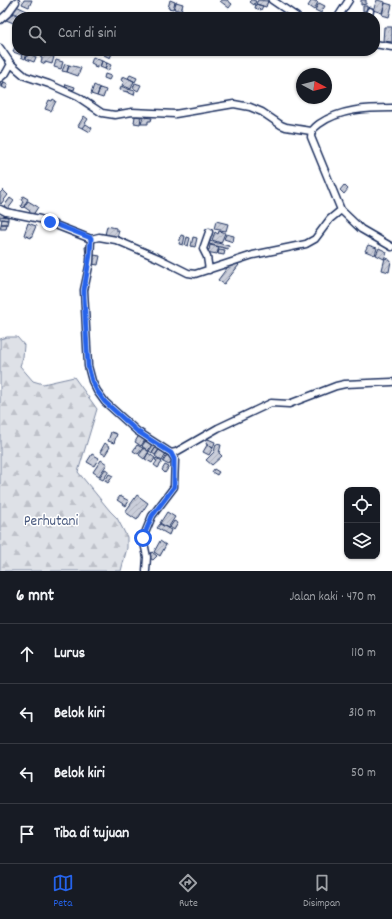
<!DOCTYPE html>
<html lang="id">
<head>
<meta charset="utf-8">
<style>
	:root { --surface:#171b24; --page:#20242c; --text:#f1f3f6; --muted:#9ea1a6; --line:#363941; --accent:#2563eb }
	body { margin:0; font-family:Dekko,sans-serif; background:var(--page); color:var(--text) }
	.controls { position:absolute; right:12px; bottom:12px; display:grid; overflow:hidden; border-radius:8px; box-shadow:0 1px 3px #0004 }
	.controls button { width:36px; height:36px; display:grid; place-items:center; padding:0; border:0; border-bottom:1px solid var(--line); background:var(--surface); color:var(--text); font:20px sans-serif }
	.compass { position:absolute; left:296px; top:68px; width:36px; height:36px; border-radius:50%; background:var(--surface); box-shadow:0 1px 3px #0004; rotate:97deg }
	.stop { position:absolute; width:12px; height:12px; margin:-9px; border:3px solid #2563eb; border-radius:50%; background:#fff }
	.stop.end { background:#2563eb; border-color:#fff; box-shadow:0 1px 4px #0008 }
	.list { margin:0; padding:0; list-style:none }
	h2 { display:flex; justify-content:space-between; align-items:center; height:52px; margin:0; padding:0 16px; font-size:17px }
	h2 small { font-size:13px; font-weight:400; color:var(--muted) }
	.list li { display:grid; grid-template-columns:26px 1fr auto; gap:12px; align-items:center; box-sizing:border-box; height:60px; padding:0 16px; border-top:1px solid var(--line) }
	.list b { display:block; font-size:15px; white-space:nowrap }
	.list em { font-size:13px; font-style:normal; color:var(--muted) }
	.icon { flex:none; width:22px; height:22px; fill:none; stroke:currentColor; stroke-width:2; stroke-linecap:round; stroke-linejoin:round }
	.map { position:relative; flex:none; width:392px; height:571px; overflow:hidden }
	.search { position:absolute; background:var(--surface); box-shadow:0 1px 3px #0004; left:12px; right:12px; top:12px; height:44px; display:flex; align-items:center; gap:10px; box-sizing:border-box; padding:0 14px; border-radius:16px; color:var(--muted); font-size:15px }
	.sheet { height:292px; background:var(--surface) }
	nav { display:flex; justify-content:space-around; align-items:center; box-sizing:border-box; height:56px; border-top:1px solid var(--line); background:var(--surface); font-size:11px; color:var(--muted) }
	nav a { display:grid; justify-items:center; gap:2px }
	nav .on { color:var(--accent) }
	.map>svg:first-child { display:block }
	.forest { fill:url(#forest-firs); stroke:#7c88a2 }
	.building { fill:url(#building-hatch); stroke:#1b2f5e }
	.lines { fill:none; stroke-linecap:round; stroke-linejoin:round }
	.street-casing { stroke:#1b2f5e; stroke-width:9 }
	.street { stroke:#fff; stroke-width:6 }
	.route { stroke:#2563eb; stroke-width:5 }
	.labels { text-anchor:middle; stroke-width:3; stroke-linejoin:round; paint-order:stroke }
	.park-label { font-size:15px; fill:#4c5c80; stroke:#fff }
</style>
</head>
<body>
<div class="map">
<svg width="392" height="571" viewBox="0 0 392 571">
	<defs>
		<pattern id="forest-firs" width="22" height="20" patternUnits="userSpaceOnUse"><rect width="22" height="20" fill="#dee1e7"/><path d="M5 1l3.5 6h-7zM16 11l3.5 6h-7z" fill="#bec1c9"/></pattern>
		<pattern id="building-hatch" width="6" height="6" patternUnits="userSpaceOnUse"><rect width="6" height="6" fill="#caceda"/><path d="M-1 1l2-2M0 6l6-6M5 7l2-2" fill="none" stroke="#adb1be"/></pattern>
	</defs>
	<rect width="100%" height="100%" fill="#fff"/>
	<filter id="ink" filterUnits="userSpaceOnUse"><feTurbulence type="fractalNoise" baseFrequency=".025" numOctaves="2"/><feDisplacementMap in="SourceGraphic" scale="8" xChannelSelector="R" yChannelSelector="G"/><feConvolveMatrix kernelMatrix="1 2 1 2 8 2 1 2 1" color-interpolation-filters="sRGB"/></filter>
	<g filter="url(#ink)">
		<!-- forest -->
		<path class="forest" d="M7 337H17L24 345 23 357 20 366 33 381 43 384 74 377 97 409 78 472 110 511 117 518 127 537V548L121 571H0V339Z"/>
		<!-- building -->
		<path class="building" d="M24 0H32L29 7 22 4Z
			M170 0 175 2 173 9 168 8Z
			M221 0H227L232 4 229 8 220 1Z
			M252 0 256 1 254 5 250 2Z
			M258 0 268 1 266 7 256 4Z
			M312 0 318 2 314 10 308 6Z
			M361 0H366V4L361 5Z
			M377 0 385 2 382 13 373 10Z
			M176 2 183 4 181 11 174 9Z
			M319 3 325 6 321 13 315 10Z
			M385 3 392 5 389 17 382 15Z
			M256 4 263 6 261 10 255 8Z
			M14 5 27 11 24 17 12 12Z
			M363 6H367V11H363Z
			M10 12 19 16 17 17 16 24 6 20Z
			M384 27H392V42L383 41Z
			M16 44 17 45V51H23L22 55 13 52Z
			M24 51H28L25 59 21 57Z
			M105 51H113L110 58 104 55Z
			M42 52 54 57 52 64 45 62V64L41 62 42 58 40 57Z
			M28 53 36 57 34 62 26 59Z
			M93 57 102 61 100 67 97 66V68L94 67 95 65 91 63Z
			M56 60 63 62 61 69 54 67Z
			M102 61 107 63 105 69 100 67Z
			M107 63 111 65 108 71 105 69Z
			M65 64 69 65 67 72 62 71Z
			M69 65 81 68 78 76 67 72Z
			M105 74 111 76 109 80 104 78Z
			M130 75 137 78 135 82 128 78Z
			M123 76 134 81 131 89 122 85 124 82 121 80Z
			M1 80 4 82 2 87 0 86Z
			M4 82 8 84 6 89 2 87Z
			M135 83 141 85 138 91 133 88Z
			M66 84 75 87 74 90 65 87Z
			M94 85 100 88 97 96 91 94Z
			M121 86 128 89 127 92 120 90Z
			M100 88 106 90 103 98 97 96Z
			M128 89 135 91 134 95 127 92Z
			M53 99 56 101 51 111 45 109 49 100 52 101Z
			M84 116 88 119 82 128 78 126Z
			M135 116 141 117 140 124 134 123Z
			M143 117 152 118 151 121H148V124H141Z
			M86 124 92 128 90 132 83 128Z
			M344 185 348 189 344 194 340 190Z
			M3 190 8 195 1 204 0 203V193Z
			M23 196 28 199 23 208 21 206 23 201 21 200Z
			M10 198 14 201 8 209 4 206Z
			M28 201 38 207 33 215 29 213 30 211 24 207Z
			M0 216 8 217V220L0 219Z
			M2 219 8 220 7 224H1Z
			M216 221 228 224 226 231 214 229Z
			M28 223 36 226 31 238 24 235Z
			M1 224H7L6 229H0Z
			M107 226 116 228V230H119L117 238 105 235Z
			M219 231 225 233 221 243 212 240 215 232 218 234Z
			M226 234 234 236 233 242 224 239Z
			M181 235 185 236 183 245 179 244Z
			M187 237 190 238 188 246 185 245Z
			M193 237 197 238 195 247 191 246Z
			M210 241 229 246 228 249 209 244Z
			M210 245 219 247 217 254 206 252V249L209 250Z
			M368 245 377 248 375 255 365 251Z
			M89 246V255H86L85 247Z
			M379 248 387 252 384 259 376 255Z
			M219 249 225 250 224 255 218 254Z
			M94 255 100 256 98 265 92 264Z
			M385 258 389 259V261H391L389 272 382 270Z
			M236 262 239 265 224 284 218 280 230 264 233 266Z
			M111 432 117 434 114 443 108 441Z
			M139 435 145 440 141 446 135 442Z
			M208 439 215 442 213 448 206 444Z
			M146 440 152 444 148 451 142 446Z
			M105 443 110 447 105 455 100 452Z
			M216 444 221 445 219 453 222 456 212 465 206 460 214 452Z
			M137 445 143 448 138 454 133 451Z
			M153 445 156 447 152 453 149 451Z
			M207 445 213 448 209 455 203 452Z
			M156 447 159 449 155 455 152 453Z
			M144 448 149 452 144 459 139 455Z
			M159 450 166 454 162 461 155 456Z
			M148 453 155 458 152 463 145 459Z
			M92 454 99 458 94 466 87 462Z
			M167 455 173 459 169 465 163 462Z
			M156 458 162 462 158 468 154 465 157 461 155 460Z
			M101 460 107 464 99 476 93 472Z
			M165 465 169 467 165 473 162 470Z
			M105 469 109 471 103 480 99 478Z
			M214 469 219 472 217 475 212 472Z
			M109 474 113 476 108 483 105 481Z
			M137 495 148 503 137 520 125 512Z
			M120 496 129 501 126 506 117 500Z
			M167 512 175 517 168 528 160 523Z
			M174 521 178 523 174 530 170 527Z
			M160 524 171 530 169 535 157 528Z
			M160 541 166 545 160 556 154 552Z
			M152 552 157 556 153 560 148 557Z"/>
		<g class="lines">
			<!-- street casing -->
			<g class="street-casing">
				<path id="street" d="M272 0 297 17
					M338 17 349 0
					M368 17 370 11
					M0 20 8 13 16 2
					M375 44 392 47
					M0 48 11 64 25 76 49 84 78 97 102 113 115 115 132 112 175 114 234 104 250 107 262 112 281 125 286 127 311 131
					M0 78 6 73 11 64
					M392 108C367 108 340 109 319 124 314 128 311 130 311 137L341 210 361 229 392 247
					M0 209 6 212 40 219 91 239 99 237 116 240 158 258 188 273 195 274 253 255 306 244 315 239 330 219 341 210
					M91 239 90 262 84 290 88 366 92 381 97 391 105 402 137 431 171 453 176 452 218 428 271 403 289 404 336 386 345 384 392 382
					M209 270 207 257 203 249 209 232
					M146 571 147 557 143 538 152 516 174 487 175 459 171 453"/>
			</g>
			<!-- street -->
			<use href="#street" class="street"/>
		</g>
	</g>
	<g class="lines" filter="url(#ink)">
		<!-- route -->
		<path class="route" d="M50 222 91 238 90 254 84 290V297L88 366 92 381 97 391 105 402 137 431 171 453 174 459V487L152 516 143 538"/>
	</g>
	<g class="labels">
		<!-- park labels -->
		<g class="park-label">
			<text x="51" y="525">Perhutani</text>
		</g>
	</g>
</svg>
<div class="controls">
<button><svg class="icon" aria-label="locate" viewBox="0 0 24 24"><circle cx="12" cy="12" r="6"/><path d="M12 2v4M12 18v4M2 12h4M18 12h4"/></svg></button>
<button><svg class="icon" aria-label="layers" viewBox="0 0 24 24"><path d="M12 4l9 5-9 5-9-5zM3 14l9 5 9-5"/></svg></button>
</div>
<svg class="compass" viewBox="-18 -18 36 36"><path d="M0-13l5 13h-10z" fill="#e53935"/><path d="M0 13l5-13h-10z" fill="#9ea1a6"/></svg>
<div class="stop" style="left:143px;top:538px"></div>
<div class="stop end" style="left:50px;top:222px"></div>
<div class="search"><svg class="icon" aria-label="search" viewBox="0 0 24 24"><circle cx="10" cy="10" r="6"/><path d="M15 15l6 6"/></svg>Cari di sini</div>
</div>
<section class="sheet">
<h2>6 mnt<small>Jalan kaki · 470 m</small></h2>
<ul class="list">
<li><svg class="icon" aria-label="ahead" viewBox="0 0 24 24"><path d="M12 20V5M6 11l6-6 6 6"/></svg><div><b>Lurus</b></div><em>110 m</em></li>
<li><svg class="icon" aria-label="left" viewBox="0 0 24 24"><path d="M17 20v-9H6M10 6l-5 5 5 5"/></svg><div><b>Belok kiri</b></div><em>310 m</em></li>
<li><svg class="icon" aria-label="left" viewBox="0 0 24 24"><path d="M17 20v-9H6M10 6l-5 5 5 5"/></svg><div><b>Belok kiri</b></div><em>50 m</em></li>
<li><svg class="icon" aria-label="arrive" viewBox="0 0 24 24"><path d="M6 21V4h12l-3 4 3 4H6"/></svg><div><b>Tiba di tujuan</b></div></li>
</ul>
</section>
<nav>
<a class="on"><svg class="icon" aria-label="map" viewBox="0 0 24 24"><path d="M3 6l6-2 6 2 6-2v14l-6 2-6-2-6 2zM9 4v14M15 6v14"/></svg>Peta</a>
<a><svg class="icon" aria-label="directions" viewBox="0 0 24 24"><path d="M12 3l9 9-9 9-9-9zM9 14v-3h6M13 9l2 2-2 2"/></svg>Rute</a>
<a><svg class="icon" aria-label="saved" viewBox="0 0 24 24"><path d="M7 4h10v16l-5-4-5 4z"/></svg>Disimpan</a>
</nav>
</body>
</html>
